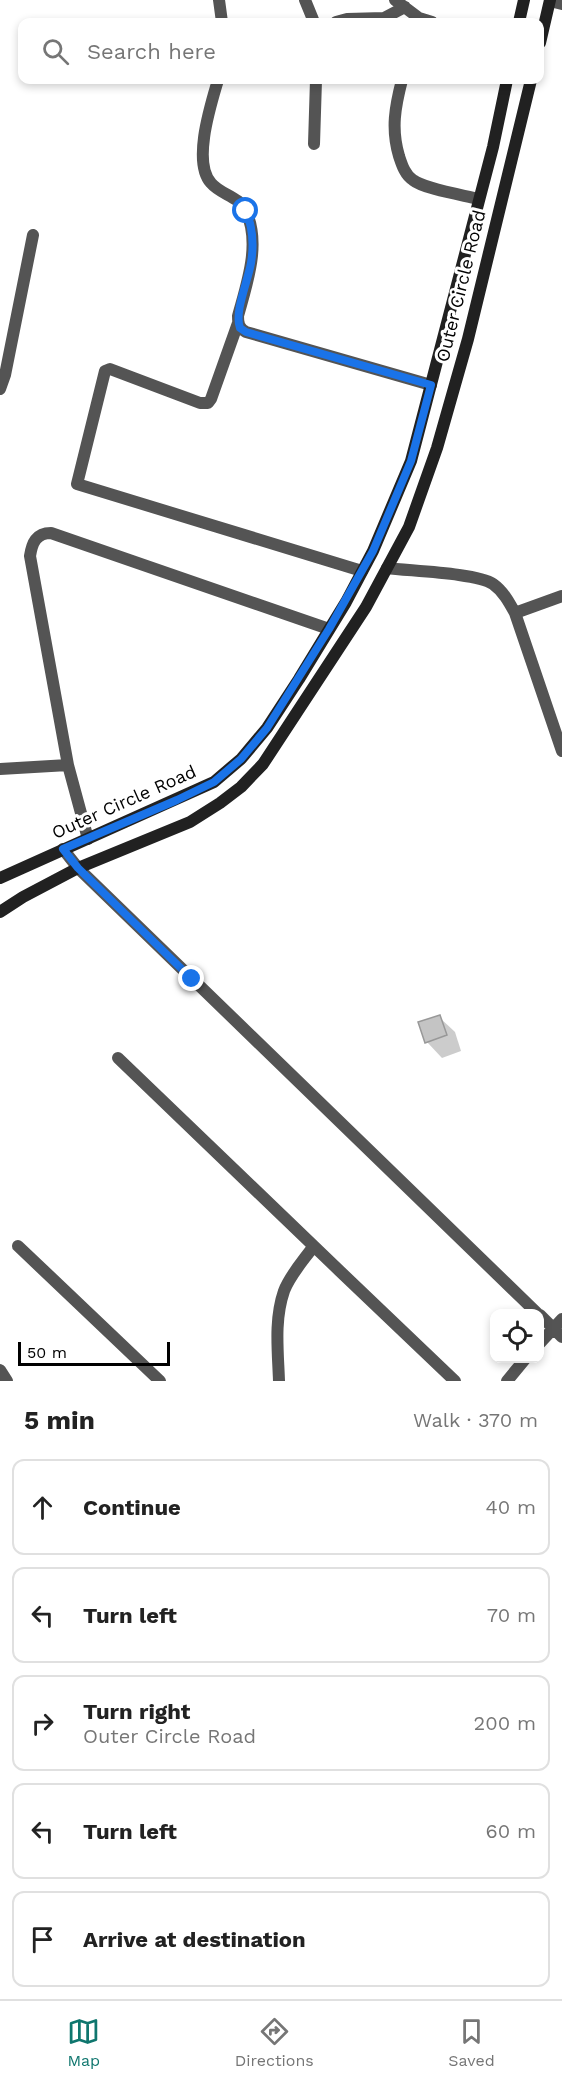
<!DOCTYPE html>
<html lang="en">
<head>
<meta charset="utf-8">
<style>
	:root { --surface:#fff; --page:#f6f6f6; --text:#222; --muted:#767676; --line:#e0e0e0; --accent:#0f766e }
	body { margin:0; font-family:"Work Sans",sans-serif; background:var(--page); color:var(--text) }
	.controls { position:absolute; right:18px; bottom:18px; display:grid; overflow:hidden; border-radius:12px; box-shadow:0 3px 9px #0003 }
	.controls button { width:54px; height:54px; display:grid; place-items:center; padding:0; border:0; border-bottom:2px solid var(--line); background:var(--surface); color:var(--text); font:30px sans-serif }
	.scale { position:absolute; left:18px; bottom:15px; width:152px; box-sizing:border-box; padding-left:6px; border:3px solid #000; border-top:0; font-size:16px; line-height:21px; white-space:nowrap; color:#000; -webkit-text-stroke:4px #fff; paint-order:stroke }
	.stop { position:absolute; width:18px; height:18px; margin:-14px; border:4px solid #1a73e8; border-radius:50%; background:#fff }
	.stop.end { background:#1a73e8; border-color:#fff; box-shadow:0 2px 6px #0008 }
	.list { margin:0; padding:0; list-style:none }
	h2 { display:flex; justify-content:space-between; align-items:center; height:78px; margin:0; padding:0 24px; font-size:26px }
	h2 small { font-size:20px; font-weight:400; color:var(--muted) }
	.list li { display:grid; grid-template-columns:39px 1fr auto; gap:18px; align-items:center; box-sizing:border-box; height:96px; margin:0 12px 12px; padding:0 12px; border:2px solid var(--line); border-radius:12px }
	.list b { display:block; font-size:22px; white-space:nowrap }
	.list p { margin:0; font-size:20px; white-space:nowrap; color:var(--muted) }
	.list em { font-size:20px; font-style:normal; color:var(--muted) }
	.icon { flex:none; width:33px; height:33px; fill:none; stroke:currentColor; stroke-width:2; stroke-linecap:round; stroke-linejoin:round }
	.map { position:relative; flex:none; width:562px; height:1381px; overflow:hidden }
	.search { position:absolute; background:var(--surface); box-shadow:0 3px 9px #0003; left:18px; right:18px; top:18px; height:66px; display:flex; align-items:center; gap:15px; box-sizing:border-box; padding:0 21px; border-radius:12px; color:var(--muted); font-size:22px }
	.sheet { height:618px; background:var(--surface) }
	nav { display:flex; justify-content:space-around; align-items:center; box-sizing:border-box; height:84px; border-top:2px solid var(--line); background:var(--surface); font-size:16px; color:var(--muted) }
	nav a { display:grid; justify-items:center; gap:3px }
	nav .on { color:var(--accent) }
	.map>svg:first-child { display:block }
	.shadow { fill:#0003 }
	.building { fill:#c4c4c4; stroke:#989898; stroke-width:1.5 }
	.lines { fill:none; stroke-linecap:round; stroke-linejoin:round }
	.minor { stroke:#545454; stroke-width:12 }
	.secondary { stroke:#212121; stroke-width:12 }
	.route { stroke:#1a73e8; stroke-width:8 }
	.labels { text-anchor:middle; stroke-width:6; stroke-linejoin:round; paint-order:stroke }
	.street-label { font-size:18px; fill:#000; stroke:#fff }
</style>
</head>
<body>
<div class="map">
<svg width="562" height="1381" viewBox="0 0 562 1381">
	<rect width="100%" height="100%" fill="#fff"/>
	<!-- shadow -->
	<path class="shadow" d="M439 1017 455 1032 461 1051 442 1058 427 1042Z"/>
	<!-- building -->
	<path class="building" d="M440 1015 447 1035 425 1043 418 1022Z"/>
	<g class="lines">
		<!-- minor -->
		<path class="minor" d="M219 0 222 22
			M305 0 314 22
			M395 0 419 18 432 22
			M550 1 562 4
			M336 22 347 19 384 18 405 7
			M218 80C211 104 192 162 211 183 221 195 239 196 246 211 261 244 247 283 238 316 238 324 239 328 246 332L431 385
			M402 80C395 107 391 129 399 156 402 165 405 175 413 180 424 189 463 195 479 199
			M314 144 316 80
			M238 323 211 399 208 403H200L110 369 105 371 77 484 362 571
			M0 389 5 375 33 235
			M387 568C409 571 477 573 493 584 503 591 509 602 515 613L562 751
			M515 613 562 596
			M0 769 68 765
			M88 839 68 765 30 556C32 543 36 533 51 533L329 629
			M63 849 78 868 538 1314
			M118 1058C231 1166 342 1274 455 1381
			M18 1246 160 1381
			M540 1315 562 1337
			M540 1343 562 1319
			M0 1370 7 1381
			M279 1381C278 1351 274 1320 284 1291 290 1275 303 1261 313 1247
			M507 1381 526 1358"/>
		<!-- secondary -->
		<path class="secondary" d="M519 22 524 0
			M540 43 550 0
			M0 878 214 782 241 759 267 728 299 679 346 602 373 551 411 461 493 147 507 80
			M0 912 23 897 78 868 190 822 220 803 241 787 263 764 366 607 409 527 437 448 468 339 531 80"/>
	</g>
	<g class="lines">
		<!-- route -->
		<path class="route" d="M192 979 78 868 63 849 177 800 214 782 241 759 267 728 329 629 373 551 411 461 431 385 246 332 240 328C234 312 248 281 251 263 254 245 253 228 246 211"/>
	</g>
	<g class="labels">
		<!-- street labels -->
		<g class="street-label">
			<text transform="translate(461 286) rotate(-76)" y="6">Outer Circle Road</text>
			<text transform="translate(124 802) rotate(-24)" y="6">Outer Circle Road</text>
		</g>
	</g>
</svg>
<div class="controls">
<button><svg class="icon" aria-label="locate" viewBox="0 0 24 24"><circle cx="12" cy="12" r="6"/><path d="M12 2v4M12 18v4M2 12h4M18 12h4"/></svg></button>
</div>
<div class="scale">50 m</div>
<div class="stop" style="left:246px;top:211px"></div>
<div class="stop end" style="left:192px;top:979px"></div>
<div class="search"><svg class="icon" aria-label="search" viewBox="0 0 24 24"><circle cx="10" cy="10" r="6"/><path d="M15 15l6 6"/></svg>Search here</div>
</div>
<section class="sheet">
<h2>5 min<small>Walk · 370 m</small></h2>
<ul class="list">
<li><svg class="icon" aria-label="ahead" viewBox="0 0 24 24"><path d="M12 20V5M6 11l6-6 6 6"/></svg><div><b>Continue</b></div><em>40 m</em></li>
<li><svg class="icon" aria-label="left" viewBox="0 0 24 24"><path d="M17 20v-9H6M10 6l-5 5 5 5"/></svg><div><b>Turn left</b></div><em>70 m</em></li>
<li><svg class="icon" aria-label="right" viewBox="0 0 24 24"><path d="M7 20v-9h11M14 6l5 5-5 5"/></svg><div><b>Turn right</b><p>Outer Circle Road</p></div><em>200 m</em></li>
<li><svg class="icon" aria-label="left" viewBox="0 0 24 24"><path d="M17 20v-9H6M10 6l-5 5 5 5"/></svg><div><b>Turn left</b></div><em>60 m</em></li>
<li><svg class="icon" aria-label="arrive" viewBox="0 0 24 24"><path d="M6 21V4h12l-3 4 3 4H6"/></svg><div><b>Arrive at destination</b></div></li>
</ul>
</section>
<nav>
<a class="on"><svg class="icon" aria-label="map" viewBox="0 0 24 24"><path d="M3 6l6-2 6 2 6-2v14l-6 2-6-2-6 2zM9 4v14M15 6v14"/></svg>Map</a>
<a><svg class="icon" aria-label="directions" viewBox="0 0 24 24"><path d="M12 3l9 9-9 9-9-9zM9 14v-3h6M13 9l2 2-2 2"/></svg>Directions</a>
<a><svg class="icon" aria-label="saved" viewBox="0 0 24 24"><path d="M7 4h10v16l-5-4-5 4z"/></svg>Saved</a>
</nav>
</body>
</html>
